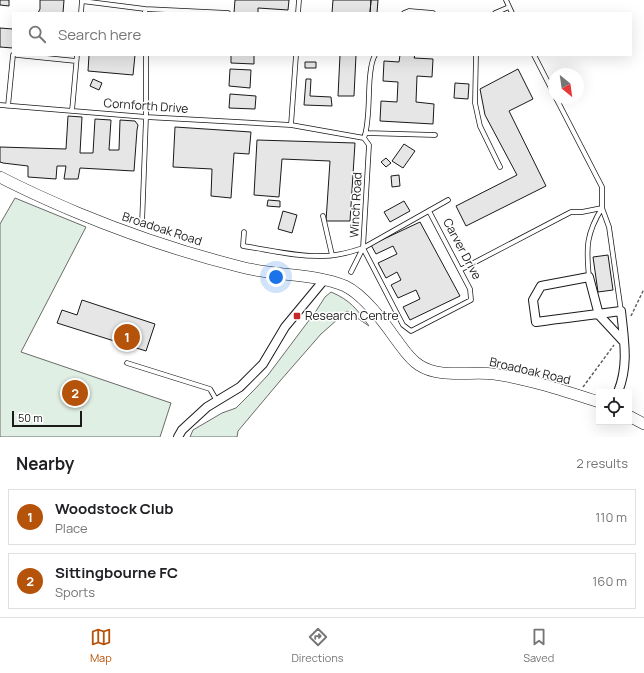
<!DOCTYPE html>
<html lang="en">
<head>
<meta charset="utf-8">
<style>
	:root { --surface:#fff; --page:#f2f2f2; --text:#202124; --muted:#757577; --line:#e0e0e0; --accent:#b45309 }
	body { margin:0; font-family:Manrope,sans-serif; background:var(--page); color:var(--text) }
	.controls { position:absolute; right:12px; bottom:12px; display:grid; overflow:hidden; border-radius:0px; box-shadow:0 4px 16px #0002 }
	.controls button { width:36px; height:36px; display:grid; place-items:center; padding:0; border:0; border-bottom:1px solid var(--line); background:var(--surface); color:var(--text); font:20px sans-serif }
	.compass { position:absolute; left:548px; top:68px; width:36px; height:36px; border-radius:50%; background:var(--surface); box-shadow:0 4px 16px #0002; rotate:151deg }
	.scale { position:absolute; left:12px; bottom:10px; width:70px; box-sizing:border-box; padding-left:4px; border:2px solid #1a1a1a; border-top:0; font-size:11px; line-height:14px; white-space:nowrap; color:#1a1a1a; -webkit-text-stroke:3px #fff; paint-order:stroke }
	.you { position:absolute; left:276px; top:277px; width:14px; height:14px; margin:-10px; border:3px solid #fff; border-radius:50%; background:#1a73e8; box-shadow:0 0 0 6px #1a73e833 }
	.badge { display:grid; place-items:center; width:26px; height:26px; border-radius:50%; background:var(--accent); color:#fff; font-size:13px; font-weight:700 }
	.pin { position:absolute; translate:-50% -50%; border:2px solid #fff; box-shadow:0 1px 4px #0006 }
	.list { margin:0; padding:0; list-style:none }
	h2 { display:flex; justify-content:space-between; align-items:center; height:52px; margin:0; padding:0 16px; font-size:17px }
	h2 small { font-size:13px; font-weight:400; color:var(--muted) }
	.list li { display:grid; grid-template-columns:26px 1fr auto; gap:12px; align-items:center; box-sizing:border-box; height:56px; margin:0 8px 8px; padding:0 8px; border:1px solid var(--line); border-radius:0px }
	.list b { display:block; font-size:15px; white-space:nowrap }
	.list p { margin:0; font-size:13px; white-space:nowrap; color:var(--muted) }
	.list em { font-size:13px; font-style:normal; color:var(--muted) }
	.icon { flex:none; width:22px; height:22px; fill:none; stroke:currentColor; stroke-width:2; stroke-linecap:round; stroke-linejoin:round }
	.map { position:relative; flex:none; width:644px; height:437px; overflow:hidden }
	.search { position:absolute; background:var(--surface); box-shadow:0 4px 16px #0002; left:12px; right:12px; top:12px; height:44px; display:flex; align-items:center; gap:10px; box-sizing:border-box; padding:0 14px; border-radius:0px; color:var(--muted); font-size:15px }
	.sheet { height:180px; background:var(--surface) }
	nav { display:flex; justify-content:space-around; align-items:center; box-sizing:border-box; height:56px; border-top:1px solid var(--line); background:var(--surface); font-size:11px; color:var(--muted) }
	nav a { display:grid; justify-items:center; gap:2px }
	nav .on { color:var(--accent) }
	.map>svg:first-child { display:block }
	.green { fill:#e0efe3; stroke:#6a6a6a }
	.building { fill:#e6e6e6; stroke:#1a1a1a }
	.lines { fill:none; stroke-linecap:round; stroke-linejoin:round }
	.service-casing { stroke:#1a1a1a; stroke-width:5.5 }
	.minor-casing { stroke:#1a1a1a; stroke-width:10 }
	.tertiary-casing { stroke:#1a1a1a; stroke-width:12 }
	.path { stroke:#5f5f5f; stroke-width:1.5; stroke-dasharray:3 2; stroke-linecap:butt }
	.service { stroke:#fff; stroke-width:4 }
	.minor { stroke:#fff; stroke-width:8 }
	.tertiary { stroke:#fff; stroke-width:11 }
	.poi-dot { fill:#c62828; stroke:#fff; stroke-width:1.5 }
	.labels { text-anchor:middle; stroke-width:3; stroke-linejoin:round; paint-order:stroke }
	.street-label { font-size:12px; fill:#1a1a1a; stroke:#fff }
	.poi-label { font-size:12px; fill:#1a1a1a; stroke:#fff; text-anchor:start }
</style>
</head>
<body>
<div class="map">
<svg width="644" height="437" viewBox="0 0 644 437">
	<rect width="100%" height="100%" fill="#fff"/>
	<!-- green -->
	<path class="green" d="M15 198 86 227 21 352 171 403 160 437H0V224Z
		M331 292C350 300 357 309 369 326L347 311 321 334 280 381 238 431 237 437H190L193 430 222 413 236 408 254 390 268 375 316 311 325 297Z"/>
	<!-- building -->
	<path class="building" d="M0 0H9V6L0 5Z
		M40 0H64L63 13H38L40 9Z
		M235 0H289L288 10 258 8V13H234Z
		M333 0H371L370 13H332Z
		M371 0H378L377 13H370Z
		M0 28 13 29V48L0 47Z
		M89 55H135L133 75 88 71Z
		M231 55H254V64L231 63Z
		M340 55H356L354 96H338Z
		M400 55H415L414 58 433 59 432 77 417 76 416 102 434 104 433 124 380 121 381 101 397 102 398 82 383 81 384 61 399 62Z
		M305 62H316V68H305Z
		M230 69 251 70 250 88 229 86Z
		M518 69 533 99 509 111 546 186 466 226 456 206 517 175 485 115 480 89Z
		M93 79 102 83 99 90 90 86Z
		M306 79H311L310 96 331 97 332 106 304 105Z
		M455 83 469 84 468 99 454 98Z
		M230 94 256 96 255 109 229 108Z
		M68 116 82 117 80 153H93L95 119 111 120 109 150H119L120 120 135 121 138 125 137 130 134 171 80 168 78 179H64L66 166H57L56 179 28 177V166L3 163 0 162V147L66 149Z
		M175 127 251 132 249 154 234 153 231 198 211 196 212 169 173 167Z
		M257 140 355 143 350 221H326L330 161 282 159 279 197 254 195Z
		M404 144 415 151 403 168 392 161Z
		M386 158 391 163 386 167 381 162Z
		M399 175 400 186 392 187 391 176Z
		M268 200 280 201V207L267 206Z
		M404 201 410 211 390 222 384 212Z
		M283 211 297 215 292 233 278 229Z
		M420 222 460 296 410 320 403 307 420 299 416 290 398 298 391 285 401 280 397 272 386 278 378 263 397 254 393 246 376 254 371 245Z
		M608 255 613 290 598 292 593 257Z
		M82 300 155 324 146 351 57 323 62 310 77 315Z"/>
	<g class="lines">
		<!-- service casing -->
		<g class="service-casing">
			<path id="service" d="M506 0 512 13
				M82 1 145 9V13
				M145 9 228 13
				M81 13 82 0
				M298 13 299 0
				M404 13 409 11 433 13
				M495 13 509 7
				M17 55 76 61
				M476 55 475 103 480 126 500 167
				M534 55 554 94
				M556 98 602 187V208L609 227 621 311
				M0 105 146 117 291 125 364 138
				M8 106 13 55
				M72 111 77 55
				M291 125 296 55
				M366 133 435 135
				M364 138C370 122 368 94 370 76 371 68 371 62 375 55
				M323 216 332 255
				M142 224 146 117V55
				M244 232 243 246C270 250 297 257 324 256 337 256 351 252 363 248L448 200
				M363 248 403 325 411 331 471 300 470 289 429 211
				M460 270 571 212H582L602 208
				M351 272 363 248 369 145 364 138
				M589 277C586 248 586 234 602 208
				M127 363 210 389 217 401"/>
		</g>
		<!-- minor casing -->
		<g class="minor-casing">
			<path id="minor" d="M618 392C629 365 624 340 621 311 593 315 564 318 536 322L533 300 541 286 589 277 599 315 624 342
				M178 437 182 430 207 407 240 387 263 364 285 327 324 280"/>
		</g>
		<!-- tertiary casing -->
		<g class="tertiary-casing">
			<path id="tertiary" d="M0 177C25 190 52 202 78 213 131 235 185 253 241 267 274 276 314 273 345 286 364 295 383 321 395 338 402 347 409 359 419 365 440 379 470 371 494 374 529 379 565 391 599 402
				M629 416 644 424"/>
		</g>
		<!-- path -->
		<path class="path" d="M631 316 644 289
			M583 387 614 345"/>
		<!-- service -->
		<use href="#service" class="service"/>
		<!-- minor -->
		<use href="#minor" class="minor"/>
		<!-- tertiary -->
		<use href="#tertiary" class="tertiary"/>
	</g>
	<!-- markers -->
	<rect class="poi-dot" x="293" y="312" width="8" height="8" rx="2"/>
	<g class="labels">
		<!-- street labels -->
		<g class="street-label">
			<text transform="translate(146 106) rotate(4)" y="4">Cornforth Drive</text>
			<text transform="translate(356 205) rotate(-87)" y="4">Winch Road</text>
			<text transform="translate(162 229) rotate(18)" y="4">Broadoak Road</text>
			<text transform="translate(462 249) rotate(62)" y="4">Carver Drive</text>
			<text transform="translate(530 371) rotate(13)" y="4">Broadoak Road</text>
		</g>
		<!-- poi labels -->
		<g class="poi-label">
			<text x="305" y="320">Research Centre</text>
		</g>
	</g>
</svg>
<div class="controls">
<button><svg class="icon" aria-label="locate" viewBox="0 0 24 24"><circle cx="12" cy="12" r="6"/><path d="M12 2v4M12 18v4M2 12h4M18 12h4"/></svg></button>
</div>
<svg class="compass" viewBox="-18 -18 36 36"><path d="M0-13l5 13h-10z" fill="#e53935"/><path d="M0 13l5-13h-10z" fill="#757577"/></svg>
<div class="scale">50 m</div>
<div class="you"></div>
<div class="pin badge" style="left:127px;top:337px">1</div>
<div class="pin badge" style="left:75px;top:393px">2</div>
<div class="search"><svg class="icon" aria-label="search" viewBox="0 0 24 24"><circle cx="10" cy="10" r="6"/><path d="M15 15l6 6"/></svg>Search here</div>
</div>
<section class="sheet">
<h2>Nearby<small>2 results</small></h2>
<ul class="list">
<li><span class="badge">1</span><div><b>Woodstock Club</b><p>Place</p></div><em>110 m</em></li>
<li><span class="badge">2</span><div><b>Sittingbourne FC</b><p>Sports</p></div><em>160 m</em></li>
</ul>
</section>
<nav>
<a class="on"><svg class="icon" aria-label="map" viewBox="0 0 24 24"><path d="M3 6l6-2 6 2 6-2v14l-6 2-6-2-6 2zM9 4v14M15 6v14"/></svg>Map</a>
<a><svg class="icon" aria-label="directions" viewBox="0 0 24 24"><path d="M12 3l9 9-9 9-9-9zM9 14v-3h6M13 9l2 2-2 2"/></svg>Directions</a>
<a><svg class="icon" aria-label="saved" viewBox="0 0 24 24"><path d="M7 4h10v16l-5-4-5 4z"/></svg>Saved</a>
</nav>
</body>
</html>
